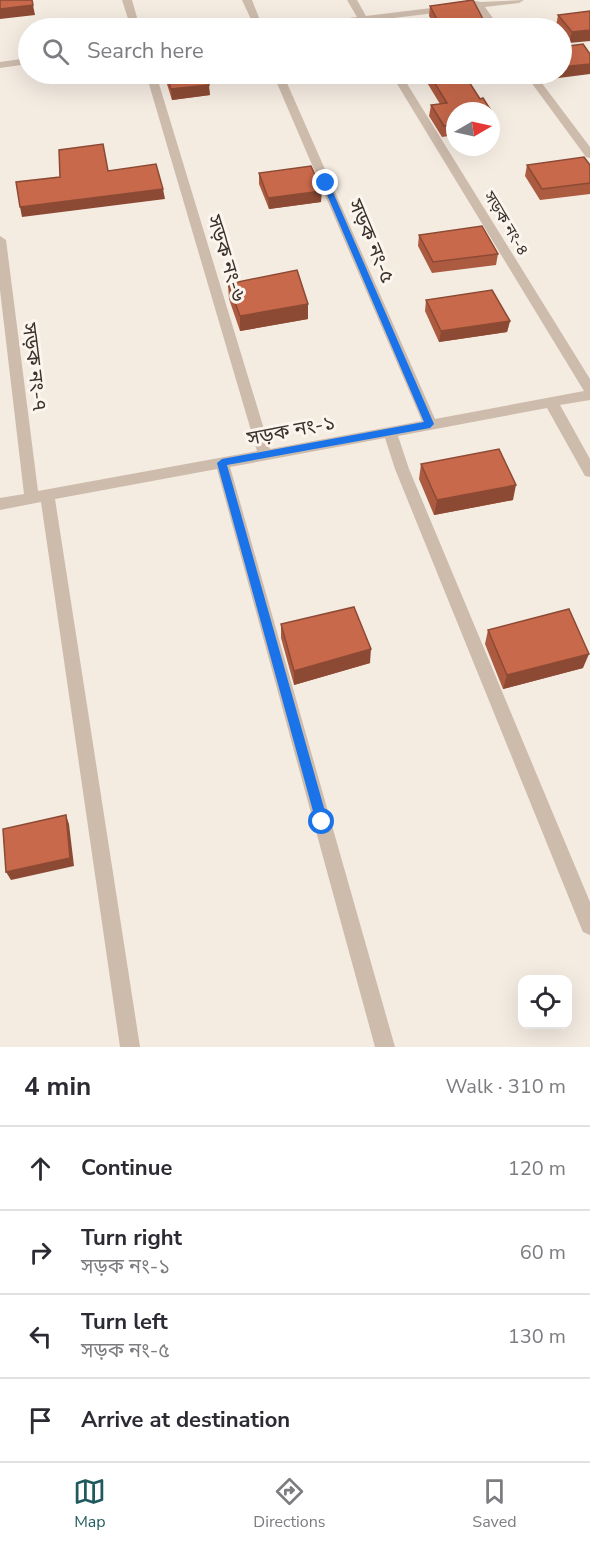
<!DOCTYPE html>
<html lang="en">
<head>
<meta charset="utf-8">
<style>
	:root { --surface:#fff; --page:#f7f7f7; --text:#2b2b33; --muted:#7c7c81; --line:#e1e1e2; --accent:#1f5a5e }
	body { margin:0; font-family:"Nunito Sans","Noto Sans Bengali",sans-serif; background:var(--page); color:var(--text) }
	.controls { position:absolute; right:18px; bottom:18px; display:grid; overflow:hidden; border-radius:12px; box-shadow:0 6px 24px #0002 }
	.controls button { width:54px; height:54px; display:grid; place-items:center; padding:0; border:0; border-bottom:2px solid var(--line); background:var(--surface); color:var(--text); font:30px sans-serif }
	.compass { position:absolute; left:446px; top:102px; width:54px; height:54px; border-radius:50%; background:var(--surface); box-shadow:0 6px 24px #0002; rotate:81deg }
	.stop { position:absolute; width:18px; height:18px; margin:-14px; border:4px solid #1a73e8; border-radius:50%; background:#fff }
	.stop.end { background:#1a73e8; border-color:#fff; box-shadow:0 2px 6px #0008 }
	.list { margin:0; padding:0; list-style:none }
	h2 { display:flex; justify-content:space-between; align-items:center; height:78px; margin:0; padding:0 24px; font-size:26px }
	h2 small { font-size:20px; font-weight:400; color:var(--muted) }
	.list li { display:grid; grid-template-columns:39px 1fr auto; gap:18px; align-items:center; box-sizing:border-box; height:84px; padding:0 24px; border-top:2px solid var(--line) }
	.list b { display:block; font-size:22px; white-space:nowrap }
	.list p { margin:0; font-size:20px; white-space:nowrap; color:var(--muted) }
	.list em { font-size:20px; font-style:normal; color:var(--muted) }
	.icon { flex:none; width:33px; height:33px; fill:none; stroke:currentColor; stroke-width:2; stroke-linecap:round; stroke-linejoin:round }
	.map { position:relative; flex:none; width:590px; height:1047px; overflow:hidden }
	.search { position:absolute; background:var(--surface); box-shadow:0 6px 24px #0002; left:18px; right:18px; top:18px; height:66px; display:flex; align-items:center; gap:15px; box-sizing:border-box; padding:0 21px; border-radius:33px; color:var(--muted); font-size:22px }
	.sheet { height:414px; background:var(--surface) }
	nav { display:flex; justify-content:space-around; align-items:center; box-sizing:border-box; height:84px; border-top:2px solid var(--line); background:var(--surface); font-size:16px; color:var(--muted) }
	nav a { display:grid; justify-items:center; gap:3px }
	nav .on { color:var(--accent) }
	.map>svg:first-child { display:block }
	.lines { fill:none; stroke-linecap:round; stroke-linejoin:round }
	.minor { fill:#cdbbac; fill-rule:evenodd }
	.wall { fill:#ac5a40 }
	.shaded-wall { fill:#8c4a34 }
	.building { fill:#c8694b; stroke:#8c4a34; stroke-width:1.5 }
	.route { fill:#1a73e8 }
	.labels { text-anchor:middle; stroke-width:6; stroke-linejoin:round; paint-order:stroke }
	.far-street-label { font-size:16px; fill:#3b302b; stroke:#fbf5ee }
	.street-label { font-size:20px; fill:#3b302b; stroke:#fbf5ee }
</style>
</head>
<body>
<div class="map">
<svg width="590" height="1047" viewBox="0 0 590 1047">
	<rect width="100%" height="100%" fill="#f4ebe1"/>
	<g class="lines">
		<!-- minor -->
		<path class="minor" d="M122 0H132L140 28H131Z
			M242 0H252L263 28H255Z
			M347 0H357L366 16 472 3 470 0 481 2 524 0 519 3 485 7 500 28H491L476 8 369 21 372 26 369 28H364L360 22 309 28H285L290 25 357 17Z
			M28 58V64L0 68V62Z
			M146 74H156L270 449 422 421 273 74H283L435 419 584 391 391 74H401L590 379V400L560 405 590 459V477L585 476 547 408 398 436 409 469 590 902V935L583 932 580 925 395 469 385 438 230 467 395 1047H375L217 469 55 499 140 1047H120L41 502 0 510V498L24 494 0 290V236L6 240 38 491 257 451Z
			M525 74H535L590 147V158L586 157Z"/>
	</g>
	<!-- wall -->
	<path class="wall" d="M430 6 483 19 482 28H436L429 16Z
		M590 11 569 43 561 33V28H558L556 26 558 15Z
		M166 74H206L210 95 172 100 166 81Z
		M423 74H429L430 75 429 74H464L480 99 483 98 497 120 495 130 491 131V111H455V135L442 137 429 116 431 105 440 104 423 76Z
		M538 74H561L543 80Z
		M527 165H590V194L540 200 525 176Z
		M259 173 321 202 269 209 259 184Z
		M419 235 498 254 496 265 432 273 418 246Z
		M228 284 308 319 240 331 229 299Z
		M426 300 510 321 507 332 439 342 425 311Z
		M421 464 513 500 434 515 419 479Z
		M281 624 370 663 294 685 281 638Z
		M488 630 583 668 503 689 485 644Z"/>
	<!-- shaded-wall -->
	<path class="shaded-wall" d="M33 5 35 15 0 19V9Z
		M590 30V41L569 43 572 32Z
		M590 64V74L543 80 544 74H561V67Z
		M209 85 210 95 172 100 171 89Z
		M163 189 165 199 22 217 20 207Z
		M322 191 321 202 269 209 268 198Z
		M308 304V319L240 331V316Z
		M510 321 507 332 439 342 441 331Z
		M516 485 513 500 434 515 437 500Z
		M371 649 370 663 294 685V671Z
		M589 654 583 668 503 689 507 675Z
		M66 815 69 824 74 866 11 880 6 872Z"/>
	<!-- building -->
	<path class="building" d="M0 0H32L33 5 0 9Z
		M473 0 483 19 439 23 430 6Z
		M590 11V30L572 32 558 15Z
		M317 23 319 28H286L285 27Z
		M583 44 590 54V64L561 67V47Z
		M166 74H206L209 85 171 89Z
		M429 74H464L480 99 483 98 497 120H491V111H455V124L444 126 431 105 447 103Z
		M103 144 108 171 156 164 163 189 20 207 16 182 60 177 59 150Z
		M584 157 590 165V183L542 189 527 165Z
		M311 166 322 191 268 198 259 173Z
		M482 226 498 254 433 262 419 235Z
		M297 270 308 304 240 316 228 284Z
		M492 290 510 321 441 331 426 300Z
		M499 449 516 485 437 500 421 464Z
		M354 607 371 649 294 671 281 624Z
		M569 609 589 654 507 675 488 630Z
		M66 815 70 858 6 872 3 829Z"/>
	<!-- route -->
	<path class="route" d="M326 181 329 183 434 424 430 428 227 465 328 822 322 828 316 822 217 463 222 459 424 422 322 183Z"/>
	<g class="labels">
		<!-- far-street labels -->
		<g class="far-street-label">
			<text transform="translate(507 223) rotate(59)" y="6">সড়ক নং-৪</text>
		</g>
		<!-- street labels -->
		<g class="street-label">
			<text transform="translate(372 241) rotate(67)" y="7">সড়ক নং-৫</text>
			<text transform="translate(227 258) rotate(73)" y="7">সড়ক নং-৬</text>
			<text transform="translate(35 367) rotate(83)" y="7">সড়ক নং-৭</text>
			<text transform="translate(291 430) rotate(-11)" y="7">সড়ক নং-১</text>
		</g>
	</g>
</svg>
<div class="controls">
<button><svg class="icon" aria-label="locate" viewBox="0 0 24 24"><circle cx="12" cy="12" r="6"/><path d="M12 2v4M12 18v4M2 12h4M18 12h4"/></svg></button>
</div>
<svg class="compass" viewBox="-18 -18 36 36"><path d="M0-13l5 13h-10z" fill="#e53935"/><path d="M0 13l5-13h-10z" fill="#7c7c81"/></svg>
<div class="stop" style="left:322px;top:822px"></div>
<div class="stop end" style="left:326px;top:183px"></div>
<div class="search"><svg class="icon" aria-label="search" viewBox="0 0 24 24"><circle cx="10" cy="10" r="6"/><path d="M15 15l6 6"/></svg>Search here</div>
</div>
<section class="sheet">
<h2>4 min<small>Walk · 310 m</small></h2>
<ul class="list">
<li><svg class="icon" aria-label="ahead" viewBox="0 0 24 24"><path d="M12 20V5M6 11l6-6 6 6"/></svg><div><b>Continue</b></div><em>120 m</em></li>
<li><svg class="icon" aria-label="right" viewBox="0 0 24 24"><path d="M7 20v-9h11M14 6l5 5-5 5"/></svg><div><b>Turn right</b><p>সড়ক নং-১</p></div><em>60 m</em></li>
<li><svg class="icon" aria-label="left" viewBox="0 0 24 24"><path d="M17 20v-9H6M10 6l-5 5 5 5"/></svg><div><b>Turn left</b><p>সড়ক নং-৫</p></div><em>130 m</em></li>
<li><svg class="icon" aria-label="arrive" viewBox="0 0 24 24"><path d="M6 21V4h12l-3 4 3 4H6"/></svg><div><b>Arrive at destination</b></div></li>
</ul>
</section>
<nav>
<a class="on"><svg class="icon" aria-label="map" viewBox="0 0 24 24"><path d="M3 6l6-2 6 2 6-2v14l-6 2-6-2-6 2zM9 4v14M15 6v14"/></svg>Map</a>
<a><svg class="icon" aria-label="directions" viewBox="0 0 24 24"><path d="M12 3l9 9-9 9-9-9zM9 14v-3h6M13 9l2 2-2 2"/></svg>Directions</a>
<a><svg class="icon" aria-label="saved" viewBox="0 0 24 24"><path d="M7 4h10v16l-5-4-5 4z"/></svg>Saved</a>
</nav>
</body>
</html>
